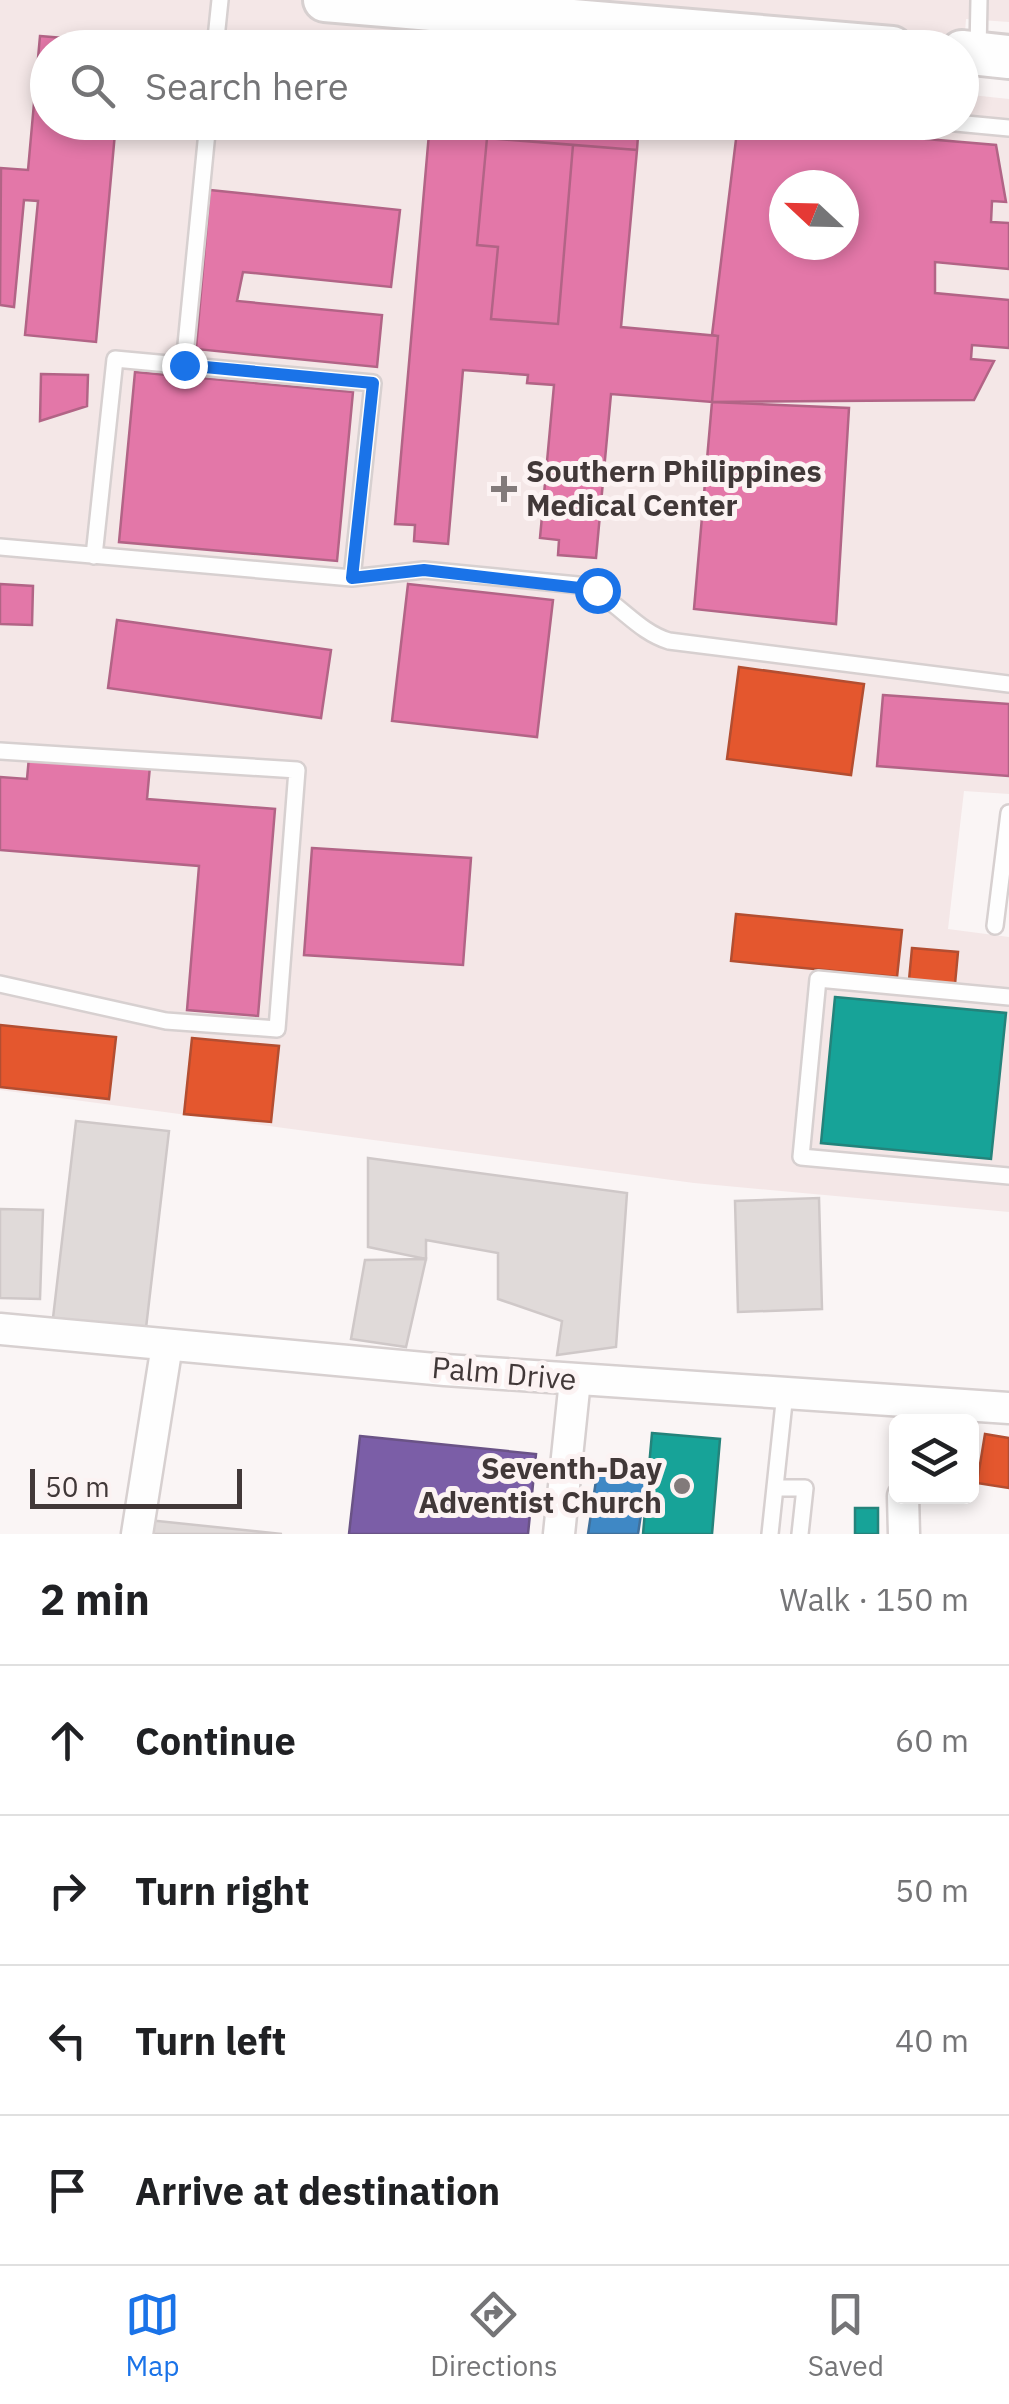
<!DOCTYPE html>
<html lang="en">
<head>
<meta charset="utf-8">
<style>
	:root { --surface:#fff; --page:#f2f2f2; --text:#202124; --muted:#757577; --line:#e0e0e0; --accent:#1a73e8 }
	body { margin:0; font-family:"IBM Plex Sans",sans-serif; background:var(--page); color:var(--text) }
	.controls { position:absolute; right:30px; bottom:30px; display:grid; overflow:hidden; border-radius:15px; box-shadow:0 5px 15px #0003 }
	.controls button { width:90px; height:90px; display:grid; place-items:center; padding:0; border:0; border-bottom:2px solid var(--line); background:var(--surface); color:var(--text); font:50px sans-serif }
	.compass { position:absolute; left:769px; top:170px; width:90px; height:90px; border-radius:50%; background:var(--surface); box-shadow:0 5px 15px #0003; rotate:292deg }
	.scale { position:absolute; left:30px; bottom:25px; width:212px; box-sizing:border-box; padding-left:10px; border:5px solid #413838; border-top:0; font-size:28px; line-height:35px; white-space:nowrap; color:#413838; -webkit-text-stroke:8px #fcf3f3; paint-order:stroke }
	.stop { position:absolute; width:30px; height:30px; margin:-22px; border:8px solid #1a73e8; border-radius:50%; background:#fff }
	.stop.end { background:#1a73e8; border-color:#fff; box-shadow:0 2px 10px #0008 }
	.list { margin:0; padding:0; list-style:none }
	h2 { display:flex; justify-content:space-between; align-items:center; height:130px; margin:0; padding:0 40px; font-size:42px }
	h2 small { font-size:32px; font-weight:400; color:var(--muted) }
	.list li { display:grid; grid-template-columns:65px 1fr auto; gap:30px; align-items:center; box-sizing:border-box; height:150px; padding:0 40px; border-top:2px solid var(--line) }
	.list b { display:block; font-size:38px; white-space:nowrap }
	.list em { font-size:32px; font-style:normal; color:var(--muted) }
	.icon { flex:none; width:55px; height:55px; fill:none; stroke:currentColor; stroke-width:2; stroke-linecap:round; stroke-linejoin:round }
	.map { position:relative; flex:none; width:1009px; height:1534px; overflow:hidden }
	.search { position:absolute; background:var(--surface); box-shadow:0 5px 15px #0003; left:30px; right:30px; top:30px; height:110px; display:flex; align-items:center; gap:25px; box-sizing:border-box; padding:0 35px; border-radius:55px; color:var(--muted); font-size:38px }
	.sheet { height:730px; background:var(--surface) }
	nav { display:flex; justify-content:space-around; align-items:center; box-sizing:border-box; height:140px; border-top:2px solid var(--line); background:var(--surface); font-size:28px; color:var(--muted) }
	nav a { display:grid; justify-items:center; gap:5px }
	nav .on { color:var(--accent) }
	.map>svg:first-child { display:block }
	.built { fill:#f4e7e7; fill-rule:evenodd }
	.shops { fill:#e4572e; stroke:#b34e31; stroke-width:2.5 }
	.offices { fill:#7b5ea7; stroke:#6a5386; stroke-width:2.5 }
	.schools { fill:#3f88c5; stroke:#40709b; stroke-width:2.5 }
	.health { fill:#e377a8; stroke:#b26486; stroke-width:2.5; fill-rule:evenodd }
	.public { fill:#17a398; stroke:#24837b; stroke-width:2.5 }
	.building { fill:#e0dad9; stroke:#cfc8c8; stroke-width:2.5 }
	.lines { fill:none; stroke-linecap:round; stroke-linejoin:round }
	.service-casing { stroke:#d7d0d0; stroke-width:20 }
	.minor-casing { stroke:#d7d0d0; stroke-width:35 }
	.secondary-casing { stroke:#d7d0d0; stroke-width:48 }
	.service { stroke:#fefefe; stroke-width:15 }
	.minor { stroke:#fefefe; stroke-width:30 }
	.secondary { stroke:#fefefe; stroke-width:42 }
	.route { stroke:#1a73e8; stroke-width:12 }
	.poi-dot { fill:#827a7a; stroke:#fcf3f3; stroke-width:4 }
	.labels { text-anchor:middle; stroke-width:10; stroke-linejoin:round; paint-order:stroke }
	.poi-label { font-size:30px; font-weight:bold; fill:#413838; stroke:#fcf3f3; text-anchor:start }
	.street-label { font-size:30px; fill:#413838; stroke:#fcf3f3 }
</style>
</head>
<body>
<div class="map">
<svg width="1009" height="1534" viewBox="0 0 1009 1534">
	<rect width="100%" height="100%" fill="#faf5f5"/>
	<!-- built -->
	<path class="built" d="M0 0H1009V22L966 19 962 73V48H48V122H962V94L1009 99V794L964 791 948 929 1009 937V1212L694 1183 0 1090ZM784 185H844V245H784Z"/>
	<!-- shops -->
	<path class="shops" d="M739 667 864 684 851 775 727 759Z
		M736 914 902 930 897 977 731 961Z
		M912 948 958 952 955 984 909 980Z
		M0 1025 116 1037 109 1099 0 1087Z
		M192 1038 279 1046 271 1122 184 1114Z
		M985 1434 1009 1438V1488L977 1483Z"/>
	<!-- offices -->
	<path class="offices" d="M360 1436 536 1454 528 1534H349Z"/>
	<!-- schools -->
	<path class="schools" d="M597 1474 646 1481 638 1534H588Z"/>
	<!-- health -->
	<path class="health" d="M40 36 123 43V48H48V122H116L96 342 25 335 38 201 24 200 14 307 0 305 1 168 28 170Z
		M430 122H466L465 136 487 138 477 245 498 247 491 319 558 324 573 145 637 150 621 327 718 336 712 402 611 394 596 558 558 555 559 540 540 538 554 385 527 383 528 375 463 370 448 544 414 541 415 525 395 524Z
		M466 122H639L637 150 465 136Z
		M738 123 996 145 1006 202 992 201 991 222 1009 223V269L935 262V293L1009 300V348L972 345 971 359 994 361 974 400 712 402 718 336 712 335ZM784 185H844V245H784Z
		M487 138 573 145 558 324 491 319 498 247 477 245Z
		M210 190 400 210 391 287 243 272 237 301 382 315 377 367 196 349Z
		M135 372 353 392 337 561 119 542Z
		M41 374 88 375 87 406 40 421Z
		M712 402 849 408 836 624 694 609Z
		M0 584 33 586 32 625 0 624Z
		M408 584 553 600 537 737 392 721Z
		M117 620 331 650 321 718 108 688Z
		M883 695 1009 704V776L877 766Z
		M29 757 150 766 147 799 275 809 258 1016 187 1010 199 866 0 850V777L27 779Z
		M312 848 471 858 463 965 304 955Z"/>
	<!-- public -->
	<path class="public" d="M835 997 1006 1013 991 1159 821 1143Z
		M652 1433 720 1439 712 1534H643Z
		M855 1508H878V1534H855Z"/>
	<!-- building -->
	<path class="building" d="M76 1121 169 1131 146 1328 53 1318Z
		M368 1158 627 1193 616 1347 557 1355 562 1321 498 1299V1253L426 1240V1259L368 1247Z
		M819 1198 822 1309 738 1312 735 1201Z
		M0 1209 43 1210 40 1299 0 1298Z
		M426 1259 406 1347 351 1339 365 1260Z
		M148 1520 282 1534H147Z"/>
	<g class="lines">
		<!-- service casing -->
		<g class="service-casing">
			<path id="service" d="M215 48 220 0
				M978 51 979 0
				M945 122 1009 128
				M184 365 208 122
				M0 547 352 578 424 570 578 585C615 595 633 630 669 641L1009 684
				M94 556 115 359 373 383 352 578
				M0 751 297 770 277 1029 166 1021 0 984
				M995 926 1009 813
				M1009 997 818 979 801 1157 1009 1176
				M776 1488H805L800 1534
				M770 1534 785 1393"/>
		</g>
		<!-- minor casing -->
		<g class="minor-casing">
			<path id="minor" d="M0 1329 445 1370 1009 1408
				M903 1496 904 1534
				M137 1534 167 1345
				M559 1534 575 1380"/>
		</g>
		<!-- secondary casing -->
		<g class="secondary-casing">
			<path id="secondary" d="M325 0 892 48
				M962 52 1009 57"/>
		</g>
		<!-- service -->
		<use href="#service" class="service"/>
		<!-- minor -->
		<use href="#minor" class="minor"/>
		<!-- secondary -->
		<use href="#secondary" class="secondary"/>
	</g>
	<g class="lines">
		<!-- route -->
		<path class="route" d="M184 365 373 383 352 578 424 570 597 590"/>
	</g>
	<!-- markers -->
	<g class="poi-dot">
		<path d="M499 474h10v10h10v10h-10v10h-10v-10h-10v-10h10z"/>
		<circle cx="682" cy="1486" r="10"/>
	</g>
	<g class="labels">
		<!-- poi labels -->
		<g class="poi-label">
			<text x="526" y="482">Southern Philippines<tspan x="526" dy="34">Medical Center</tspan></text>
			<text x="662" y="1479" text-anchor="end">Seventh-Day<tspan x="662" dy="34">Adventist Church</tspan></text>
		</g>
		<!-- street labels -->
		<g class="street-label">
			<text transform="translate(504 1374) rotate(5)" y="10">Palm Drive</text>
		</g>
	</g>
</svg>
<div class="controls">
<button><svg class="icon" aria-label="layers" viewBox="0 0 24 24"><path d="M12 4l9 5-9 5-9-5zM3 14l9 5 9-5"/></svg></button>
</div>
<svg class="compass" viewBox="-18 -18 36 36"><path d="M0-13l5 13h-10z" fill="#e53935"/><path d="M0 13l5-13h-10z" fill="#757577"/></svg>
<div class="scale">50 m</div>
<div class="stop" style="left:597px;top:590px"></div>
<div class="stop end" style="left:184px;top:365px"></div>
<div class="search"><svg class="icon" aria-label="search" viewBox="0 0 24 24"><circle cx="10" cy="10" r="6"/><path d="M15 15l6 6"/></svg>Search here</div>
</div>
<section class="sheet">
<h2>2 min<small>Walk · 150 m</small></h2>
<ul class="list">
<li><svg class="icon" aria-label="ahead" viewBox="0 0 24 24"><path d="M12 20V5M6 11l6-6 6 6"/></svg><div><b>Continue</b></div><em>60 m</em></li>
<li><svg class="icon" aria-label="right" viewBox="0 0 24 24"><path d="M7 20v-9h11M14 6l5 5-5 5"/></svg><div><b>Turn right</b></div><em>50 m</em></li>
<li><svg class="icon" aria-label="left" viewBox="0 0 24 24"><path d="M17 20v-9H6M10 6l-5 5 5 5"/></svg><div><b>Turn left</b></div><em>40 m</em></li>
<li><svg class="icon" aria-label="arrive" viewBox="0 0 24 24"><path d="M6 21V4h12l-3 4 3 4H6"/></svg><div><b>Arrive at destination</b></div></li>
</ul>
</section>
<nav>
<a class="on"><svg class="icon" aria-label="map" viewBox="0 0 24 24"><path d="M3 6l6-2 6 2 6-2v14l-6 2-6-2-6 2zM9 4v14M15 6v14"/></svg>Map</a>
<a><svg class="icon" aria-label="directions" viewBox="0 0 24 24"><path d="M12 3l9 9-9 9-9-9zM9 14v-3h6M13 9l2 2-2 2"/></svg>Directions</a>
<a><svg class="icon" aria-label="saved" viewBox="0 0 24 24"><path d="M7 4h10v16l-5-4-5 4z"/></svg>Saved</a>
</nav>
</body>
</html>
